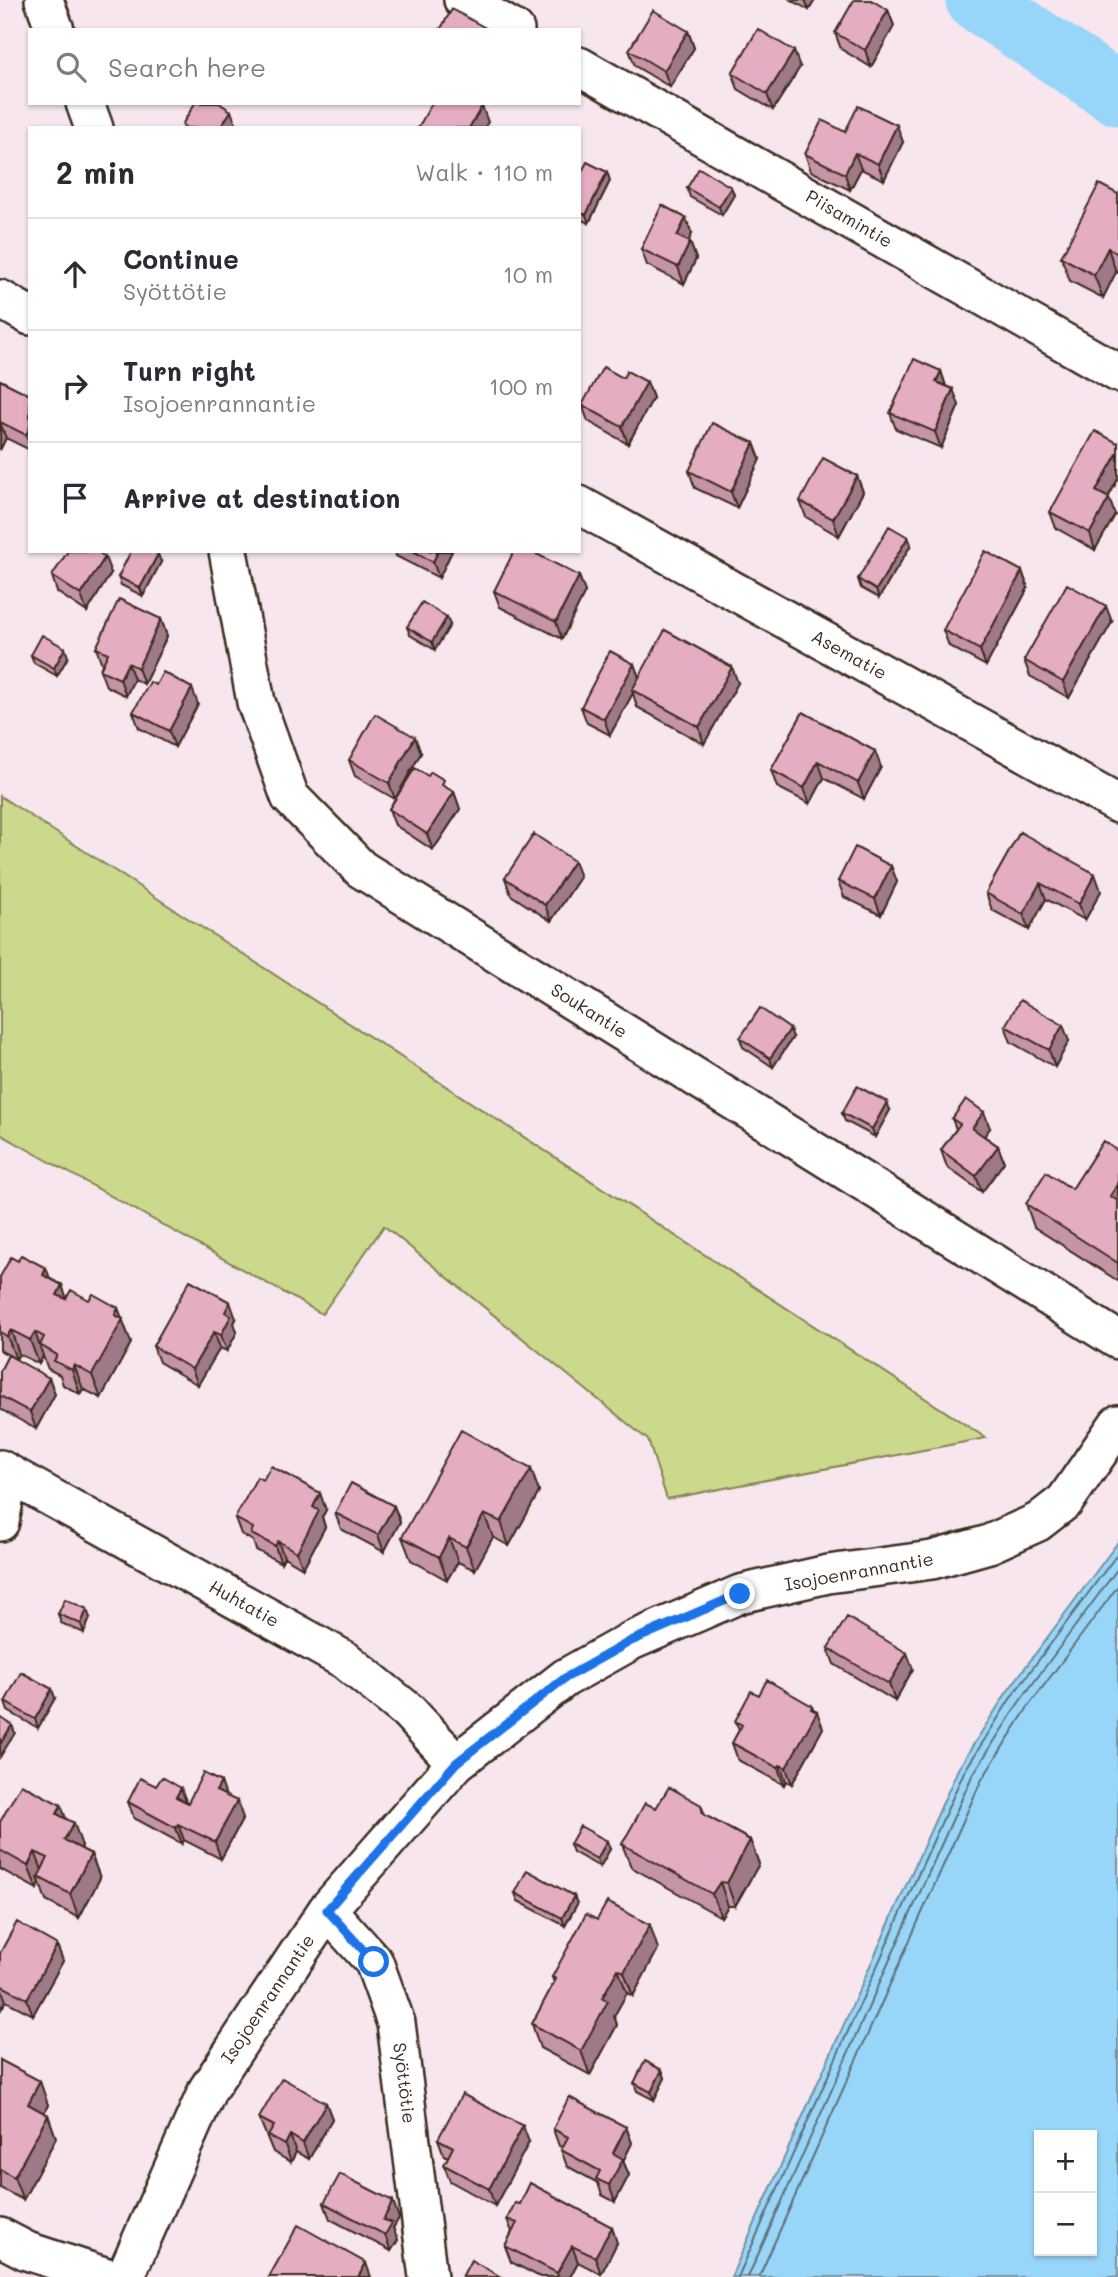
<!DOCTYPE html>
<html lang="en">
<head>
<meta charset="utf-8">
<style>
	:root { --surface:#fff; --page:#f2f2f3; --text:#2b2b33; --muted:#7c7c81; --line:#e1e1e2 }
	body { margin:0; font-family:Mali,sans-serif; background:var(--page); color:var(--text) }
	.controls { position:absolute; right:21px; bottom:21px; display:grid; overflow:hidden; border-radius:0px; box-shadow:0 2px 5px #0004 }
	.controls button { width:63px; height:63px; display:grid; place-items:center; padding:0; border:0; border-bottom:2px solid var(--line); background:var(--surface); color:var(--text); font:35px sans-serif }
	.stop { position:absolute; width:21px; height:21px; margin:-16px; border:5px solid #1a73e8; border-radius:50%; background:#fff }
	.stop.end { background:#1a73e8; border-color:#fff; box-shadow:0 2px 7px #0008 }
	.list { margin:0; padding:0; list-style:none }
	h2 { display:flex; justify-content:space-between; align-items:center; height:91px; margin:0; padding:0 28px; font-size:30px }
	h2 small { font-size:23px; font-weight:400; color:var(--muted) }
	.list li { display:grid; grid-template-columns:46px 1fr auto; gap:21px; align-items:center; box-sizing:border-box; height:112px; padding:0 28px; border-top:2px solid var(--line) }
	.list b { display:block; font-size:26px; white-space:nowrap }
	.list p { margin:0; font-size:23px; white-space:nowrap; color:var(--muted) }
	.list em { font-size:23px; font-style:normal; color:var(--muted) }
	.icon { flex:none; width:38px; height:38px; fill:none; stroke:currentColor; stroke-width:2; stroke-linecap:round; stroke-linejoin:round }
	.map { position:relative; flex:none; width:1118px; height:2277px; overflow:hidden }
	.search { position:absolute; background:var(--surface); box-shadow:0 2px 5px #0004; left:28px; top:28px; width:553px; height:77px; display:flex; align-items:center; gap:18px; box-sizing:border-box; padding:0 24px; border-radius:0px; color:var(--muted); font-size:26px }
	.panel { position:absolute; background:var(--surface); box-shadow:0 2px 5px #0004; left:28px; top:126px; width:553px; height:427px; border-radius:0px }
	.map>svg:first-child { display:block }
	.green { fill:#cbd98c; stroke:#838255; stroke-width:2 }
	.water { fill:#98d6f9; stroke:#7391a1; stroke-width:2; fill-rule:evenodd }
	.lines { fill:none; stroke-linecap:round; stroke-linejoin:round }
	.shore { stroke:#606f76; stroke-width:2 }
	.river { stroke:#98d6f9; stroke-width:63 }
	.minor-casing { stroke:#3b2a1e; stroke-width:42 }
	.minor { stroke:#fff; stroke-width:37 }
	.wall { fill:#c595a7; stroke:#3b2a1e; stroke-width:2 }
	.shaded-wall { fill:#a07988; stroke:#3b2a1e; stroke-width:2 }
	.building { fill:#e5adc2; stroke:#3b2a1e; stroke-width:2 }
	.route { stroke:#1a73e8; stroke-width:9 }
	.labels { text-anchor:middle; stroke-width:7; stroke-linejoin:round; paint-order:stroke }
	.street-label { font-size:18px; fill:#3b2a1e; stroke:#fff }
</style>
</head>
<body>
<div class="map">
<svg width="1118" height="2277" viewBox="0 0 1118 2277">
	<rect width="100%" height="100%" fill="#f7e6ed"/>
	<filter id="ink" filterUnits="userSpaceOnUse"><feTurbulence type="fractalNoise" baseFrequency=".0143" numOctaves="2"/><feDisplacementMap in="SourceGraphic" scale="14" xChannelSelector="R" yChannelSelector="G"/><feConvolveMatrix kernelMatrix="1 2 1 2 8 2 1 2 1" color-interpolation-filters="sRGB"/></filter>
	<g filter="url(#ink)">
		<!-- green -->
		<path class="green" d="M0 796 986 1438 667 1499 648 1440 384 1226 322 1314 0 1134Z"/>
		<!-- water -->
		<path class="water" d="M1118 1542V2277H731L958 1769 1007 1692ZM1039 2135H1092V2251H1039Z"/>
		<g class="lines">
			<!-- shore -->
			<path class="shore" d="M738 2277 964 1772 1012 1696 1118 1553
				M748 2277 972 1776 1020 1701 1118 1568
				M759 2277 981 1781 1028 1707 1118 1586"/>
			<!-- river -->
			<path class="river" d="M977 0 1118 94"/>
			<!-- minor casing -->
			<g class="minor-casing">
				<path id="minor" d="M44 0 55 30
					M463 0 515 30
					M579 66 1118 373
					M85 103 94 128
					M0 299 30 316
					M579 505 1118 804
					M228 551 256 702 290 797 361 869 1118 1340
					M0 1469 345 1660 408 1711 456 1763
					M0 1522 9 1474
					M327 1910 374 1962 396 2023 428 2277
					M0 2237 27 2251 107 2277
					M125 2277 208 2089 327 1910 456 1763 565 1678 631 1641 740 1594 828 1574 932 1560 989 1544 1038 1522 1065 1501 1118 1424"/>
			</g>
			<!-- minor -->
			<use href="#minor" class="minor"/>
		</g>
		<!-- wall -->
		<path class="wall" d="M791 0H815L809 10Z
			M888 10 894 26 871 67 841 49 835 33Z
			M688 31 694 48 670 87 635 66 629 50Z
			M800 67 773 110 738 89 732 73Z
			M845 132 903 142 884 180 861 169 850 190 811 171 805 154Z
			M607 172 610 181 589 223 579 219V177Z
			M731 187 734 195 722 215 690 197 687 188Z
			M1118 194V273L1116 272 1103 298 1070 281 1061 257Z
			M692 234 688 241 690 242 696 259 684 284 647 265 641 249Z
			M941 371 946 386 959 405 941 448 896 429 890 413Z
			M623 378 647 382 653 398 628 444 588 421 582 405Z
			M0 380 30 395V450L6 438 0 450Z
			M754 443 760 459 737 508 695 488 689 471Z
			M1118 443V479L1108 498 1115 515 1095 550 1056 528 1050 512Z
			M857 476 863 492 839 536 806 517 800 501Z
			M908 537 911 545 879 598 861 588 858 579Z
			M395 551H452L439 578 396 556Z
			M161 562 143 596 121 585 118 577Z
			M1022 571 1028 588 986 666 949 646 943 630Z
			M111 573 87 612 57 592 52 576Z
			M579 576 585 592 562 639 500 607 494 591Z
			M161 619 167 636 144 684 134 679 126 696 106 686 100 670 102 664 96 648Z
			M1112 622 1069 698 1030 676 1024 660Z
			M450 625 435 650 410 635 407 627Z
			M31 655 68 657 57 676 34 663Z
			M634 664 639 677 738 683 704 744 637 707 633 693 610 735 587 723 581 707Z
			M156 685 198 704 175 747 139 728 133 712Z
			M803 712 881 767 864 799 824 778 810 804 777 787 771 770Z
			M421 753 398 794 447 788 454 792 460 809 433 850 395 825 389 809 395 799 355 776 349 760Z
			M1020 832 1101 891 1085 920 1046 899 1029 930 992 910 986 893Z
			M891 866 897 882 881 915 844 897 838 881Z
			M580 877 551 921 511 895 505 878Z
			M1005 1026 1069 1041 1055 1067 1011 1042Z
			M793 1037 773 1067 743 1047 740 1038Z
			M890 1110 875 1137 845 1121 842 1113Z
			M952 1119 990 1128 984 1136 998 1146 1004 1162 982 1192 947 1167 941 1150 956 1129Z
			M1118 1151V1281L1034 1227 1026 1204 1072 1189Z
			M18 1261 46 1268 50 1279 62 1285 66 1299 89 1300 118 1308 131 1343 101 1398 83 1389 80 1394 63 1385 60 1375 48 1369 43 1356 39 1364 19 1354 16 1359 1 1351 0 1349V1277Z
			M236 1319 234 1323 237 1332 227 1351 220 1348 198 1385 159 1362 153 1346Z
			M0 1371 49 1378 55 1394 36 1429 0 1409Z
			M531 1469 539 1492 509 1546 493 1537 475 1570 458 1562 447 1580 411 1560 402 1537Z
			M394 1506 400 1522 384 1552 341 1529 335 1513Z
			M326 1510 322 1517 325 1527 303 1568 284 1557 281 1563 256 1550 253 1541 241 1534 235 1518Z
			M58 1614 90 1618 84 1633 61 1623Z
			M828 1648 913 1669 895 1701 834 1664Z
			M759 1695 814 1710 823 1728 792 1784 786 1781 784 1785 738 1760 732 1743 739 1730 735 1721Z
			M55 1698 38 1728 8 1711 5 1702Z
			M221 1782 225 1795 243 1818 221 1859 184 1840 182 1844 134 1818 128 1802 181 1788 186 1802 188 1803Z
			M701 1805 705 1815 750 1840 759 1864 735 1906H728L721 1917 631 1867 622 1844 656 1808Z
			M66 1819 82 1846 81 1849 91 1854 100 1878 79 1918 46 1901 40 1883 37 1889 0 1869V1822Z
			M570 1844 610 1849 600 1867 573 1852Z
			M515 1893 574 1896 577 1904 565 1926 518 1901Z
			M57 1945 63 1961 33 2015 6 2001 0 2011V1953Z
			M658 1949 633 1996 627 1993 614 2016 617 2025 590 2075 540 2048 532 2024 554 1983 552 1977Z
			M0 2060 48 2105 44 2113 48 2115 56 2138 23 2200 0 2188Z
			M662 2070 665 2078 654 2100 637 2091 634 2083Z
			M326 2103 332 2119 309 2159 296 2152 291 2162 273 2152 259 2118Z
			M626 2127 632 2143 623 2161 629 2175 615 2202 602 2195 598 2183 567 2166 561 2150 562 2147 559 2146 553 2129Z
			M438 2139 529 2142 495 2206 450 2181 444 2165 448 2157 444 2155Z
			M324 2203 399 2218 393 2228 398 2240 391 2251 330 2219Z
			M507 2219 617 2243 601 2274 578 2262 570 2277H540L511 2262 505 2246 512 2232Z"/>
		<!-- shaded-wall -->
		<path class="shaded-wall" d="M805 0H815L809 10Z
			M888 10 894 26 871 67 865 50Z
			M688 31 694 48 670 87 664 71Z
			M794 51 800 67 773 110 767 94Z
			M482 106 488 122 484 128H469Z
			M231 111 237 127 220 128Z
			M897 125 903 142 884 180 878 164Z
			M855 153 861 169 850 190 845 174Z
			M607 172 610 181 589 223 586 215Z
			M731 187 734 195 722 215 719 207Z
			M686 218 692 234 683 252 677 236Z
			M690 242 696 259 684 284 678 267Z
			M1108 248 1116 272 1103 298 1094 275Z
			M941 371 946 387 936 382Z
			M647 382 653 398 628 444 622 427Z
			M953 389 959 405 941 448 935 432Z
			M0 422 6 438 0 450Z
			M30 427V446L26 435Z
			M754 443 760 459 737 508 731 492Z
			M1118 452V479L1102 508 1096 491Z
			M857 476 863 492 839 536 833 519Z
			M1109 498 1115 515 1095 550 1090 533Z
			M908 537 911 545 879 598 876 590Z
			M438 551H452L439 578 433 562Z
			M158 554 161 562 143 596 140 588Z
			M105 557 111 573 87 612 81 595Z
			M1022 571 1028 588 986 666 980 650Z
			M579 576 585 592 562 639 556 622Z
			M1106 606 1112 622 1069 698 1063 682Z
			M447 617 450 625 435 650 432 642Z
			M161 619 167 636 144 684 138 668Z
			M65 648 68 657 57 676 54 668Z
			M128 663 134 679 126 696 120 679Z
			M634 664 640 680 632 690 633 693 610 735 604 719Z
			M732 667 738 683 704 744 699 727Z
			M192 688 198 704 175 747 169 731Z
			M415 737 421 753 395 799 389 783Z
			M875 751 881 767 864 799 858 783Z
			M818 761 824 778 810 804 804 788Z
			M454 792 460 809 433 850 427 834Z
			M574 861 580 877 551 921 545 905Z
			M891 866 897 882 881 915 875 899Z
			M1095 874 1101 891 1085 920 1079 904Z
			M1040 883 1046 899 1029 930 1023 914Z
			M1063 1025 1069 1041 1055 1067 1049 1050Z
			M790 1029 793 1037 773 1067 770 1058Z
			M887 1102 890 1110 875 1137 872 1129Z
			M984 1112 990 1128 978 1144 972 1128Z
			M998 1146 1004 1162 982 1192 976 1176Z
			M1118 1184V1218L1110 1196Z
			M46 1268 55 1292 43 1275Z
			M62 1285 70 1309 57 1295Z
			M230 1302 236 1319 234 1323 237 1332 227 1351 221 1335 225 1312Z
			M118 1308 131 1343 101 1398 92 1375Z
			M11 1330 19 1354 16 1359 7 1336Z
			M35 1332 43 1356 39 1364 30 1340Z
			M214 1332 220 1348 198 1385 192 1369Z
			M74 1365 83 1389 80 1394 72 1370Z
			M49 1378 55 1394 36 1429 30 1412Z
			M531 1469 539 1492 509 1546 501 1522Z
			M320 1493 326 1510 322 1517 325 1527 303 1568 297 1552 313 1507Z
			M394 1506 400 1522 384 1552 378 1535Z
			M484 1514 493 1537 475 1570 466 1547Z
			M449 1538 458 1562 447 1580 439 1557Z
			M278 1541 284 1557 281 1563 275 1546Z
			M87 1609 90 1618 84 1633 81 1624Z
			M907 1653 913 1669 895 1701 889 1684Z
			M52 1689 55 1698 38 1728 35 1719Z
			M812 1706 815 1714 817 1712 823 1728 792 1784 786 1768Z
			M12 1725 15 1733 0 1757V1744Z
			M780 1765 786 1781 784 1785 778 1768Z
			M221 1782 227 1799 216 1791Z
			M181 1788 187 1804 176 1797Z
			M237 1801 243 1818 221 1859 215 1842Z
			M61 1805 70 1829 57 1814Z
			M74 1823 82 1846 73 1863 64 1840Z
			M178 1824 184 1840 182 1844 176 1828Z
			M750 1840 759 1864 735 1906 727 1883Z
			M607 1841 610 1849 600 1867 597 1859Z
			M35 1852 44 1875 38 1877 40 1883 37 1889 28 1866Z
			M91 1854 100 1878 79 1918 70 1894Z
			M720 1882 728 1906 721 1917 712 1894Z
			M574 1896 577 1904 565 1926 562 1918Z
			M650 1925 658 1949 633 1996 624 1972Z
			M57 1945 63 1961 33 2015 27 1999Z
			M618 1969 627 1993 614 2016 617 2025 590 2075 581 2051 602 1998Z
			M0 1985 6 2001 0 2011Z
			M662 2070 665 2078 654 2100 651 2092Z
			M40 2081 48 2105 36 2127 28 2104Z
			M326 2103 332 2119 309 2159 303 2143Z
			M48 2115 56 2138 23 2200 14 2177Z
			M523 2126 529 2142 495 2206 489 2189Z
			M626 2127 632 2143 623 2161 629 2175 615 2202 609 2185 613 2153Z
			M290 2135 296 2152 291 2162 285 2145Z
			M393 2201 399 2218 393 2228 398 2240 391 2251 385 2235 383 2220Z
			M612 2227 617 2243 601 2274 595 2257Z
			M572 2246 578 2262 570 2277H558L557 2273Z
			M366 2263 371 2277H358Z"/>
		<!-- building -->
		<path class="building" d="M854 0H871L888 10 865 50 835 33Z
			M452 9 489 30H440Z
			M653 10 688 31 664 71 629 50Z
			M758 29 794 51 767 94 732 73Z
			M195 103H219L231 111 220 128H187L182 125Z
			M432 103H478L482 106 469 128H418Z
			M858 106 897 125 878 164 855 153 845 174 805 154 822 120 845 132Z
			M587 162 607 172 586 215 579 212V177Z
			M699 168 731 187 719 207 687 188Z
			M1099 184 1118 194V254L1108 248 1094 275 1061 257Z
			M662 205 686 218 677 236 690 242 678 267 641 249Z
			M914 359 941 371 936 382 953 389 935 432 890 413Z
			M603 367 623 378 627 371 647 382 622 427 582 405Z
			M0 380 30 395V427L26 435 0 422Z
			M712 423 754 443 731 492 689 471Z
			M1095 431 1118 443V452L1096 491 1109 498 1090 533 1050 512Z
			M823 458 857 476 833 519 800 501Z
			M889 526 908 537 876 590 858 579Z
			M68 551H97L105 557 81 595 52 576Z
			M131 551H153L158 554 140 588 118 577Z
			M413 551H438L433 562Z
			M514 551H531L579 576 556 622 494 591Z
			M985 551 1022 571 980 650 943 630Z
			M1067 584 1106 606 1063 682 1024 660Z
			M119 599 161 619 138 668 128 663 120 679 100 670 108 653 96 648Z
			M422 602 447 617 432 642 407 627Z
			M665 630 732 667 699 727 632 690Z
			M42 635 65 648 54 668 31 655Z
			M610 651 634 664 604 719 581 707Z
			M163 672 192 688 169 731 133 712 150 682 156 685Z
			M803 712 875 751 858 783 818 761 804 788 771 770Z
			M375 714 415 737 389 783 349 760Z
			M415 768 428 776 431 772 444 780 442 785 454 792 427 834 389 809Z
			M1020 832 1095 874 1079 904 1040 883 1023 914 986 893Z
			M534 834 574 861 545 905 505 878Z
			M855 847 891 866 875 899 838 881Z
			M1020 1000 1063 1025 1049 1050 1005 1026Z
			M760 1008 790 1029 770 1058 740 1038Z
			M857 1086 887 1102 872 1129 842 1113Z
			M966 1099 984 1112 972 1128 998 1146 976 1176 941 1150 960 1124 952 1119Z
			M1103 1141 1118 1151V1184L1110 1196 1118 1201V1263L1026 1204 1046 1172 1072 1189Z
			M21 1255 46 1268 43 1275 62 1285 57 1295 66 1299 71 1290 89 1300 93 1294 118 1308 115 1315 123 1319 92 1375 74 1365 72 1370 54 1361 57 1355 40 1345 44 1337 35 1332 30 1340 11 1330 7 1336 0 1332V1277L11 1257 18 1261Z
			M190 1280 230 1302 225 1312 231 1316 221 1335 214 1332 192 1369 153 1346Z
			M8 1355 49 1378 30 1412 0 1396V1371Z
			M461 1430 531 1469 501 1522 484 1514 466 1547 449 1538 439 1557 402 1537Z
			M271 1466 320 1493 313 1507 319 1511 297 1552 278 1541 275 1546 251 1534 253 1528 235 1518 257 1477 263 1480Z
			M351 1483 394 1506 378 1535 335 1513Z
			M65 1599 87 1609 81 1624 58 1614Z
			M847 1617 907 1653 889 1684 828 1648Z
			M21 1672 52 1689 35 1719 5 1702Z
			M767 1680 812 1706 811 1709 817 1712 786 1768 780 1765 778 1768 732 1743 742 1725 735 1721 751 1691 759 1695Z
			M0 1717 12 1725 0 1744Z
			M203 1773 221 1782 216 1791 237 1801 215 1842 178 1824 176 1828 128 1802 140 1778 156 1786 162 1777 181 1788 176 1797 188 1803Z
			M21 1784 61 1805 57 1814 74 1823 64 1840 91 1854 70 1894 38 1877 48 1858 35 1852 28 1866 0 1850V1822Z
			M669 1787 701 1805 703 1814 750 1840 727 1883 720 1882 712 1894 622 1844 645 1803 656 1808Z
			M580 1826 607 1841 597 1859 570 1844Z
			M527 1870 574 1896 562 1918 515 1893Z
			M607 1902 650 1925 624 1972 618 1969 602 1998 608 2001 581 2051 532 2024 556 1979 552 1977 586 1914 597 1920Z
			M17 1922 57 1945 27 1999 0 1985V1953Z
			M0 2060 40 2081 28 2104 48 2115 14 2177 0 2169Z
			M645 2061 662 2070 651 2092 634 2083Z
			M282 2078 326 2103 303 2143 290 2135 285 2145 268 2136 274 2126 259 2118Z
			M462 2094 523 2126 489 2189 444 2165 453 2147 438 2139Z
			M569 2097 626 2127 613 2153 623 2159 609 2185 596 2179 600 2171 561 2150 568 2137 553 2129Z
			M340 2174 393 2201 383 2220 392 2223 385 2235 324 2203Z
			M530 2183 612 2227 595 2257 572 2246 557 2273 505 2246 517 2223 507 2219 515 2203 520 2204Z
			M298 2225 366 2263 358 2277H269Z
			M471 2260 501 2277H462Z"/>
	</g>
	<g class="lines" filter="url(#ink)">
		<!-- route -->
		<path class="route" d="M374 1962 327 1910 456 1763 565 1678 631 1641 740 1594"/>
	</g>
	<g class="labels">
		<!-- street labels -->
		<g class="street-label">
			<text transform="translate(849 219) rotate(30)" y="6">Piisamintie</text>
			<text transform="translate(849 655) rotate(29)" y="6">Asematie</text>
			<text transform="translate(589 1011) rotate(32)" y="6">Soukantie</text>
			<text transform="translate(859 1572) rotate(-10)" y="6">Isojoenrannantie</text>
			<text transform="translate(244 1604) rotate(29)" y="6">Huhtatie</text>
			<text transform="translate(268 1999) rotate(-56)" y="6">Isojoenrannantie</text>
			<text transform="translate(404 2083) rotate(83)" y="6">Syöttötie</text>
		</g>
	</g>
</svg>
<div class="controls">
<button>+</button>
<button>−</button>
</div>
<div class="stop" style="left:374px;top:1962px"></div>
<div class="stop end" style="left:740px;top:1594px"></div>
<div class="search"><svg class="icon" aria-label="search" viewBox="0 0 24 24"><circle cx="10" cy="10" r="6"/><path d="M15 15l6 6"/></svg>Search here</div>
<section class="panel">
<h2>2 min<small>Walk · 110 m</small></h2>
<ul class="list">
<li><svg class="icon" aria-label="ahead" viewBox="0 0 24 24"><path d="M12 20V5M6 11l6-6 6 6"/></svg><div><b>Continue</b><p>Syöttötie</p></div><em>10 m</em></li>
<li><svg class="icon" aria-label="right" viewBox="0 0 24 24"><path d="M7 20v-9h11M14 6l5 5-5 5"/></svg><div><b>Turn right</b><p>Isojoenrannantie</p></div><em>100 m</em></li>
<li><svg class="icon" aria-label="arrive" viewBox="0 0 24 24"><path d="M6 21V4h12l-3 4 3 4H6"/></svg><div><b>Arrive at destination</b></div></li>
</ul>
</section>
</div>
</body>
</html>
